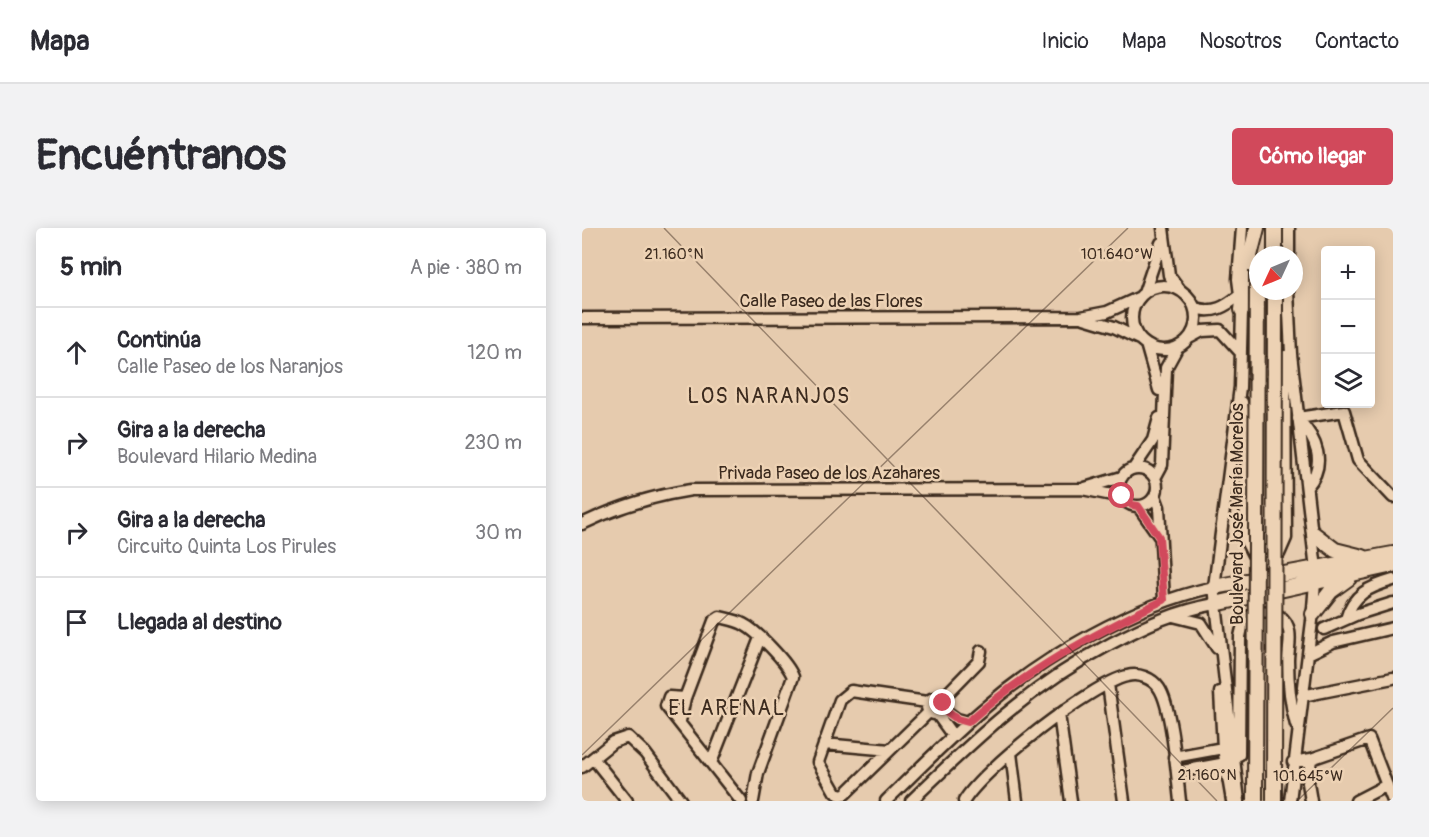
<!DOCTYPE html>
<html lang="es">
<head>
<meta charset="utf-8">
<style>
	:root { --surface:#fff; --page:#f2f2f3; --text:#2b2b33; --muted:#7c7c81; --line:#e1e1e2; --accent:#d1495b }
	body { margin:0; font-family:Pangolin,sans-serif; background:var(--page); color:var(--text) }
	.controls { position:absolute; right:18px; top:18px; display:grid; overflow:hidden; border-radius:6px; box-shadow:0 3px 15px #0003 }
	.controls button { width:54px; height:54px; display:grid; place-items:center; padding:0; border:0; border-bottom:2px solid var(--line); background:var(--surface); color:var(--text); font:30px sans-serif }
	.compass { position:absolute; left:667px; top:18px; width:54px; height:54px; border-radius:50%; background:var(--surface); box-shadow:0 3px 15px #0003; rotate:226deg }
	.stop { position:absolute; width:18px; height:18px; margin:-14px; border:4px solid #d1495b; border-radius:50%; background:#fff }
	.stop.end { background:#d1495b; border-color:#fff; box-shadow:0 2px 6px #0008 }
	.list { margin:0; padding:0; list-style:none }
	h2 { display:flex; justify-content:space-between; align-items:center; height:78px; margin:0; padding:0 24px; font-size:26px }
	h2 small { font-size:20px; font-weight:400; color:var(--muted) }
	.list li { display:grid; grid-template-columns:39px 1fr auto; gap:18px; align-items:center; box-sizing:border-box; height:90px; padding:0 24px; border-top:2px solid var(--line) }
	.list b { display:block; font-size:22px; white-space:nowrap }
	.list p { margin:0; font-size:20px; white-space:nowrap; color:var(--muted) }
	.list em { font-size:20px; font-style:normal; color:var(--muted) }
	.icon { flex:none; width:33px; height:33px; fill:none; stroke:currentColor; stroke-width:2; stroke-linecap:round; stroke-linejoin:round }
	.map { position:relative; flex:none; width:811px; height:573px; overflow:hidden; border-radius:6px }
	header { display:flex; align-items:center; gap:36px; box-sizing:border-box; height:84px; padding:0 30px; background:var(--surface); border-bottom:2px solid var(--line) }
	header strong { font-size:28px }
	nav { display:flex; gap:33px; margin-inline-start:auto; font-size:21px }
	.intro { display:flex; align-items:center; justify-content:space-between; box-sizing:border-box; height:144px; padding:0 36px }
	h1 { margin:0; font-size:42px }
	.button { padding:15px 27px; border-radius:6px; background:var(--accent); color:#fff; font-size:21px; font-weight:700 }
	main { display:flex; gap:36px; padding:0 36px }
	aside { flex:1; background:var(--surface); border-radius:6px; box-shadow:0 3px 15px #0003 }
	.map>svg:first-child { display:block }
	.lines { fill:none; stroke-linecap:round; stroke-linejoin:round }
	.minor-casing { stroke:#3b2a1e; stroke-width:15 }
	.major-casing { stroke:#3b2a1e; stroke-width:18 }
	.minor { stroke:#edd2b4; stroke-width:10 }
	.major { stroke:#edd2b4; stroke-width:14 }
	.major-bridge-casing { stroke:#3b2a1e; stroke-width:18; stroke-linecap:butt }
	.major-bridge { stroke:#edd2b4; stroke-width:14 }
	.route { stroke:#d1495b; stroke-width:8 }
	.ticks { fill:none; stroke:#3b2a1e; stroke-width:1.5; stroke-opacity:0.45 }
	.labels { text-anchor:middle; stroke-width:5; stroke-linejoin:round; paint-order:stroke }
	.street-label { font-size:18px; fill:#3b2a1e; stroke:#edd2b4 }
	.quarter-label { font-size:21px; letter-spacing:1.5px; fill:#3b2a1e; stroke:#edd2b4 }
	.ticks-label { font-size:15px; text-anchor:middle; fill:#3b2a1e; stroke:#edd2b4; stroke-width:5; stroke-linejoin:round; paint-order:stroke }
</style>
</head>
<body>
<header>
<strong>Mapa</strong>
<nav><a>Inicio</a><a>Mapa</a><a>Nosotros</a><a>Contacto</a></nav>
</header>
<div class="intro"><h1>Encuéntranos</h1><a class="button">Cómo llegar</a></div>
<main>
<aside>
<h2>5 min<small>A pie · 380 m</small></h2>
<ul class="list">
<li><svg class="icon" aria-label="ahead" viewBox="0 0 24 24"><path d="M12 20V5M6 11l6-6 6 6"/></svg><div><b>Continúa</b><p>Calle Paseo de los Naranjos</p></div><em>120 m</em></li>
<li><svg class="icon" aria-label="right" viewBox="0 0 24 24"><path d="M7 20v-9h11M14 6l5 5-5 5"/></svg><div><b>Gira a la derecha</b><p>Boulevard Hilario Medina</p></div><em>230 m</em></li>
<li><svg class="icon" aria-label="right" viewBox="0 0 24 24"><path d="M7 20v-9h11M14 6l5 5-5 5"/></svg><div><b>Gira a la derecha</b><p>Circuito Quinta Los Pirules</p></div><em>30 m</em></li>
<li><svg class="icon" aria-label="arrive" viewBox="0 0 24 24"><path d="M6 21V4h12l-3 4 3 4H6"/></svg><div><b>Llegada al destino</b></div></li>
</ul>
</aside>
<div class="map">
<svg width="811" height="573" viewBox="0 0 811 573">
	<rect width="100%" height="100%" fill="#e6cbae"/>
	<filter id="ink" filterUnits="userSpaceOnUse"><feTurbulence type="fractalNoise" baseFrequency=".0167" numOctaves="2"/><feDisplacementMap in="SourceGraphic" scale="12" xChannelSelector="R" yChannelSelector="G"/><feConvolveMatrix kernelMatrix="1 2 1 2 8 2 1 2 1" color-interpolation-filters="sRGB"/></filter>
	<g filter="url(#ink)">
		<g class="lines">
			<!-- minor casing -->
			<g class="minor-casing">
				<path id="minor" d="M581 0 587 47 598 62
					M707 27V0
					M550 90a32 32 0 1 1 64 0a32 32 0 1 1-64 0Z
					M706 63 709 126 734 341 730 393 708 573
					M562 65 579 15
					M613 80C632 86 643 79 658 67
					M0 90 499 89 525 84 558 69
					M502 90 532 99 557 111
					M609 109 620 103 638 102 659 125
					M564 116 577 162
					M660 174 665 210 663 311 671 327 684 333 697 326 704 310 703 128
					M716 190 762 183 776 232 811 269
					M716 191C735 211 745 236 725 259
					M552 240 571 212 577 190
					M537 259a19 19 0 1 1 38 0a19 19 0 1 1-38 0Z
					M573 250 580 237 584 140 595 120
					M503 260 540 249
					M573 268 577 279 582 372
					M556 278 577 308
					M0 296C35 279 70 268 109 262L500 261 540 269
					M591 388 619 395 635 420
					M764 391C771 366 787 359 811 352
					M742 401 776 386 811 375
					M726 426 751 414 811 400
					M526 456 542 573
					M638 464 641 520 650 573
					M720 468 811 450
					M345 478a8 8 0 1 1 16 0a8 8 0 1 1-16 0Z
					M103 470 87 469 84 478 159 573
					M359 472 397 433 399 423
					M345 474 269 463 258 472 236 534 253 564 258 567 263 566 347 484
					M361 481 375 491 386 494
					M355 486 371 508
					M477 486 489 573
					M98 493 103 470 132 393 138 389C146 391 154 392 161 396 175 403 206 435 211 449L176 545 171 573
					M242 516 308 522
					M429 525 435 573
					M657 527 658 409C660 399 662 390 671 386 684 380 701 385 706 399 710 409 706 422 706 432 706 454 708 475 714 497
					M592 529 641 520
					M11 530 45 573
					M711 534 729 531 787 511 811 573
					M129 535 178 410
					M0 539 31 514 46 509 63 525 99 573
					M595 544 644 535
					M304 573C336 542 367 510 400 482 462 428 551 377 632 359
					M329 573C395 509 448 458 530 415 564 397 595 383 633 376
					M382 573C401 541 509 456 545 448 557 445 570 450 577 460 590 479 595 548 598 573
					M657 573 632 359 658 159 660 82 656 51 660 0
					M729 573 726 555 729 531
					M774 573 805 557"/>
			</g>
			<!-- major casing -->
			<g class="major-casing">
				<path id="major" d="M693 27V0
					M660 82 665 40 675 0
					M732 306 753 322 781 329
					M632 359 811 326
					M633 376 811 337
					M731 386 749 363 767 350"/>
			</g>
			<!-- minor -->
			<use href="#minor" class="minor"/>
			<!-- major -->
			<use href="#major" class="major"/>
			<!-- major-bridge casing -->
			<g class="major-bridge-casing">
				<path id="major-bridge" d="M673 573 675 43
					M692 573 693 63"/>
			</g>
			<!-- major-bridge -->
			<use href="#major-bridge" class="major-bridge"/>
		</g>
	</g>
	<g class="lines" filter="url(#ink)">
		<!-- route -->
		<path class="route" d="M361 475V481L375 491 386 494C445 442 512 406 582 372L577 309 556 278 550 277 540 268"/>
	</g>
	<!-- ticks -->
	<path class="ticks" d="M82 0 635 573M0 527 546 0M715 573 811 480"/>
	<g class="labels">
		<!-- street labels -->
		<g class="street-label">
			<text x="249" y="79">Calle Paseo de las Flores</text>
			<text x="247" y="251">Privada Paseo de los Azahares</text>
			<text transform="translate(655 286) rotate(-90)" y="6">Boulevard José María Morelos</text>
		</g>
		<!-- quarter labels -->
		<g class="quarter-label">
			<text x="187" y="175">LOS NARANJOS</text>
			<text x="145" y="487">EL ARENAL</text>
		</g>
	</g>
	<g class="ticks-label">
		<text x="535" y="31">101.640°W</text>
		<text x="92" y="31">21.160°N</text>
		<text x="625" y="552">21.160°N</text>
		<text x="726" y="553">101.645°W</text>
	</g>
</svg>
<div class="controls">
<button>+</button>
<button>−</button>
<button><svg class="icon" aria-label="layers" viewBox="0 0 24 24"><path d="M12 4l9 5-9 5-9-5zM3 14l9 5 9-5"/></svg></button>
</div>
<svg class="compass" viewBox="-18 -18 36 36"><path d="M0-13l5 13h-10z" fill="#e53935"/><path d="M0 13l5-13h-10z" fill="#7c7c81"/></svg>
<div class="stop" style="left:540px;top:268px"></div>
<div class="stop end" style="left:361px;top:475px"></div>
</div>
</main>
</body>
</html>
